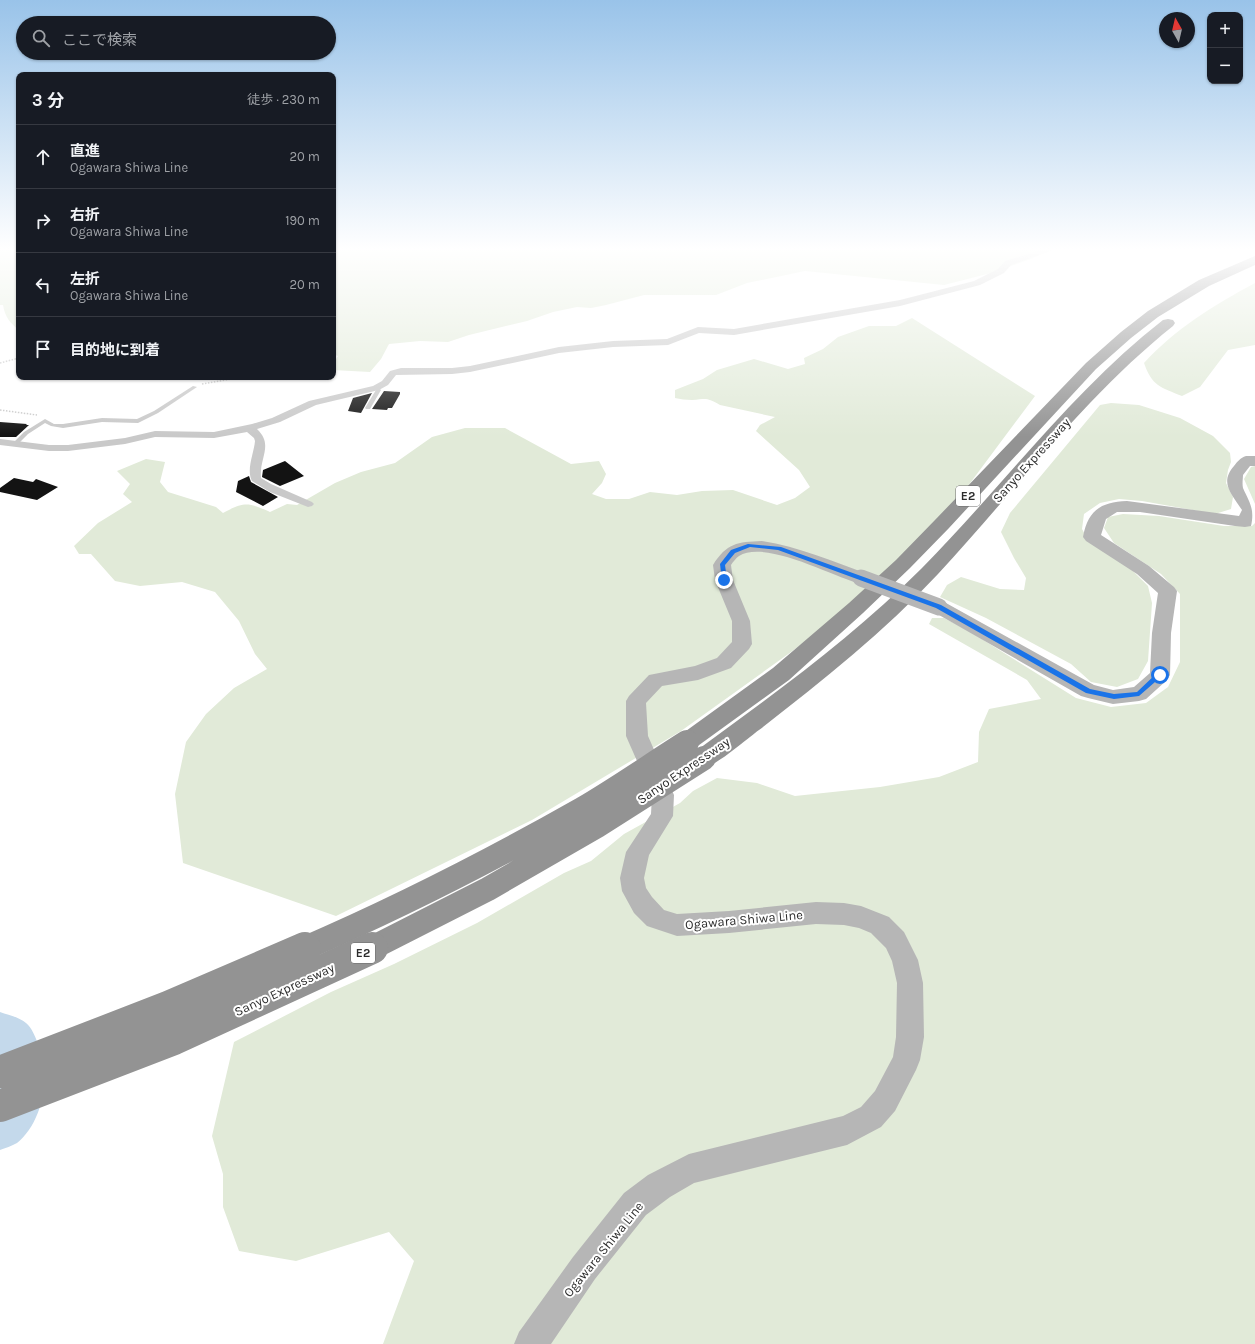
<!DOCTYPE html>
<html lang="ja">
<head>
<meta charset="utf-8">
<style>
	:root { --surface:#171b24; --page:#242831; --text:#f1f3f6; --muted:#9ea1a6; --line:#363941 }
	body { margin:0; font-family:Karla,"Noto Sans JP",sans-serif; background:var(--page); color:var(--text) }
	.controls { position:absolute; right:12px; top:12px; display:grid; overflow:hidden; border-radius:8px; box-shadow:0 1px 3px #0004 }
	.controls button { width:36px; height:36px; display:grid; place-items:center; padding:0; border:0; border-bottom:1px solid var(--line); background:var(--surface); color:var(--text); font:20px sans-serif }
	.compass { position:absolute; left:1159px; top:12px; width:36px; height:36px; border-radius:50%; background:var(--surface); box-shadow:0 1px 3px #0004; rotate:352deg }
	.stop { position:absolute; width:12px; height:12px; margin:-9px; border:3px solid #1a73e8; border-radius:50%; background:#fff }
	.stop.end { background:#1a73e8; border-color:#fff; box-shadow:0 1px 4px #0008 }
	.list { margin:0; padding:0; list-style:none }
	h2 { display:flex; justify-content:space-between; align-items:center; height:52px; margin:0; padding:0 16px; font-size:17px }
	h2 small { font-size:13px; font-weight:400; color:var(--muted) }
	.list li { display:grid; grid-template-columns:26px 1fr auto; gap:12px; align-items:center; box-sizing:border-box; height:64px; padding:0 16px; border-top:1px solid var(--line) }
	.list b { display:block; font-size:15px; white-space:nowrap }
	.list p { margin:0; font-size:13px; white-space:nowrap; color:var(--muted) }
	.list em { font-size:13px; font-style:normal; color:var(--muted) }
	.icon { flex:none; width:22px; height:22px; fill:none; stroke:currentColor; stroke-width:2; stroke-linecap:round; stroke-linejoin:round }
	.map { position:relative; flex:none; width:1255px; height:1344px; overflow:hidden }
	.search { position:absolute; background:var(--surface); box-shadow:0 1px 3px #0004; left:16px; top:16px; width:320px; height:44px; display:flex; align-items:center; gap:10px; box-sizing:border-box; padding:0 14px; border-radius:22px; color:var(--muted); font-size:15px }
	.panel { position:absolute; background:var(--surface); box-shadow:0 1px 3px #0004; left:16px; top:72px; width:320px; height:308px; border-radius:8px }
	.map>svg:first-child { display:block }
	.green { fill:#e1ead8 }
	.lines { fill:none; stroke-linecap:round; stroke-linejoin:round }
	.river { fill:#c4d9eb; fill-rule:evenodd }
	.building { fill:#131313 }
	.path { stroke:#c9c9c9; stroke-width:1.5; stroke-dasharray:1.5 1.5; stroke-linecap:butt }
	.service { fill:#c9c9c9; fill-rule:evenodd }
	.minor { fill:#c9c9c9; fill-rule:evenodd }
	.secondary { fill:#b6b6b6; fill-rule:evenodd }
	.motorway { fill:#939393; fill-rule:evenodd }
	.secondary-bridge { stroke:#b6b6b6; stroke-width:17 }
	.motorway-bridge-far1 { stroke:#939393; stroke-width:24 }
	.motorway-bridge { stroke:#939393; stroke-width:32 }
	.route { fill:#1a73e8 }
	.labels { text-anchor:middle; stroke-width:4; stroke-linejoin:round; paint-order:stroke }
	.shield { fill:#fff; stroke:#6b6b6b; stroke-width:1 }
	.shield-label { font-size:12px; font-weight:bold; fill:#2c2c2c }
	.street-label { font-size:13px; fill:#2c2c2c; stroke:#fff }
</style>
</head>
<body>
<div class="map">
<svg width="1255" height="1344" viewBox="0 0 1255 1344">
	<rect width="100%" height="100%" fill="#fff"/>
	<!-- green -->
	<path class="green" d="M0 249H19V330C10 323 5 317 3 305H0Z
		M333 249H1054L1028 260 991 273 944 285 805 271 747 283 716 295H644L606 305 591 308 577 307 553 312 527 321 469 335 448 342 420 341 389 344 381 359 370 372 333 370V364L338 356 333 354Z
		M1255 283V345L1228 350 1200 387 1182 396C1160 387 1152 386 1144 363 1175 329 1214 305 1255 283Z
		M912 318 1035 396 930 537 879 585 791 652 681 731 532 820 336 916 183 863 175 794 186 742 206 714 234 688 267 669 255 654 239 621 215 592 182 582 140 586 115 581 91 554H79L74 546 98 523 132 502 123 494 130 484 117 471 146 459 165 462 160 482 168 492 216 507 223 513C244 502 248 502 270 512L287 504 297 505 335 483 361 472 395 463 432 437 465 428H505L571 464 599 461 606 474 602 483 592 494 606 499H629L650 492 677 495 702 491 733 490 777 505 795 498 810 487 799 470 756 431 760 425 775 417 720 405C706 397 707 399 692 400 686 400 680 399 675 398V390L703 379 717 370 754 359 788 369 805 364 804 358 823 349 838 337 869 326H896Z
		M1111 403 1139 405 1180 418 1213 436 1230 453 1231 462 1228 470 1226 483 1233 497 1231 509 1215 514 1142 501 1119 499 1100 503 1084 514 1082 529 1088 540 1130 568 1148 586 1152 603 1148 661 1138 679 1117 687 1091 682 1071 664 986 618 940 597 947 585 961 577 1000 589 1024 590 1026 578 1014 558 1001 532 1010 513 1100 405Z
		M1255 466V504L1244 479 1251 467Z
		M1123 514 1159 516 1224 526H1252L1255 523V1344H383L414 1261 389 1232 296 1261 239 1251 223 1207V1174L212 1136 234 1042 331 992 394 964 477 923 564 873 591 861 624 834 680 803 693 791 717 778 757 783 795 796 880 787 939 777 978 762 979 732 989 709 1041 699 1027 680 929 624 932 618H944L969 631 1076 698 1111 707 1146 703 1168 687 1180 662V594L1161 574 1114 543 1104 528 1108 517Z"/>
	<g class="lines">
		<!-- river -->
		<path class="river" d="M0 1012C8 1015 19 1017 26 1023 32 1028 35 1036 38 1044 51 1074 44 1121 17 1143 12 1146 5 1148 0 1150V1093L2 1068 0 1056Z"/>
	</g>
	<!-- building -->
	<path class="building" d="M384 391 400 392V394L392 408H388L387 410 372 409Z
		M372 393 361 413 348 411 353 398Z
		M0 422 27 424 26 425H29L16 437H0Z
		M285 461 304 476 280 486 262 477 263 470Z
		M249 476 251 482 278 497 263 506 236 492 238 481Z
		M14 478 33 482 36 479 58 487 37 500 0 492V488Z"/>
	<g class="lines">
		<!-- path -->
		<path class="path" d="M333 255 339 249
			M0 363 19 358
			M294 377 300 379 312 377
			M202 384 243 377
			M0 410 37 415"/>
		<!-- service -->
		<path class="service" d="M193 386 197 387 158 413 138 423 102 422 63 428 51 426 45 423 28 434 18 444 16 445 13 443 24 432 45 419 54 424H63L102 418 137 419 154 411Z
			M374 387H378L381 390 370 409H366L365 408 376 390 374 388Z"/>
		<!-- minor -->
		<path class="minor" d="M1045 249H1056L1011 265 1004 273 980 285 900 306 734 335 699 333 668 345 613 347 559 353 470 372 452 374 396 375 388 385 379 390 316 405 280 422 257 429C274 445 259 458 261 478L271 484 312 502 314 504 312 506 308 507 270 492 252 481C246 470 254 453 255 441L254 438 247 432 214 438 155 437 125 444 68 451H49L0 445V439L49 445H68L125 438 155 431 214 432 252 424 272 418 309 401 373 386 382 381 390 371 401 368H452L470 366 559 347 613 341 667 339 698 327 734 329 900 300 974 281 998 269 1005 261Z"/>
		<!-- secondary -->
		<path class="secondary" d="M1246 456H1255V466H1250L1243 475C1243 478 1242 484 1243 488 1249 502 1255 508 1251 526L1245 527 1235 526 1140 512H1117L1106 519 1101 535 1149 566 1174 587 1177 591 1171 633 1170 675 1167 680 1146 699 1139 701 1113 704 1088 698 1081 696 932 611 930 607 932 603 939 601 946 603 1094 685 1113 690 1134 687 1150 673 1152 633 1158 593 1137 574 1086 541 1083 537C1088 510 1101 502 1127 501L1239 516 1242 510C1232 494 1219 483 1234 466 1238 461 1240 458 1246 456Z
			M762 541C799 547 833 561 867 574L870 578 867 582 861 584C834 577 765 539 739 556 736 558 733 562 731 565L733 580 750 621 752 644 749 649 731 668 698 680 662 686 646 703 648 736 674 795 673 816 649 855 644 878 646 888 652 897 664 910 677 914 729 911 816 902 844 903 861 906 889 917 904 932 918 960 923 983 924 1037 920 1060 916 1070 895 1111 881 1127 847 1145 694 1183 670 1197 646 1215 595 1279 551 1344H514L519 1332 573 1257 624 1193 648 1175 689 1154 843 1116 861 1107 875 1091 893 1057 896 1037 897 983 892 961 886 948 871 933 859 928 844 925 816 924 729 933 677 936 647 926 634 913 622 891 620 878 626 852 651 814 652 795 626 736V701L629 696 649 675 695 666 717 658 732 642V621L715 580 713 565C727 543 737 542 762 541Z"/>
		<!-- motorway -->
		<path class="motorway" d="M1255 256V265L1209 286 1158 317 1131 338 1096 369 949 528 910 568 863 613 789 680 695 748 687 751 679 748 675 742 679 736 773 668 849 603 896 560 935 520 1086 363 1121 332 1148 311 1199 280Z
			M1168 319 1173 320 1175 323 1173 326C1084 397 1015 491 938 574 884 632 821 682 759 730 748 738 716 766 705 767 702 767 698 765 696 765L692 758 696 751C774 694 853 637 922 568 1003 486 1072 391 1163 320Z"/>
		<!-- secondary-bridge -->
		<path class="secondary-bridge" d="M861 578 939 607"/>
		<!-- motorway-bridge-far1 -->
		<path class="motorway-bridge-far1" d="M303 949C398 908 492 860 582 809 618 788 652 764 687 742
			M370 949 488 889 597 826 704 758"/>
		<!-- motorway-bridge -->
		<path class="motorway-bridge" d="M0 1072 168 1007 305 948
			M0 1106 174 1039 372 948"/>
	</g>
	<!-- sky -->
	<linearGradient id="sky" x2="0" y2="1"><stop stop-color="#99c3e9"/><stop offset="0.57" stop-color="#fff"/><stop offset="1" stop-color="#fff" stop-opacity="0"/></linearGradient>
	<rect width="1255" height="437" fill="url(#sky)"/>
	<!-- route -->
	<path class="route" d="M748 544 781 547 941 605 1090 689 1114 694 1137 692 1157 673H1160L1163 675 1139 696 1114 699 1086 693 936 608 778 550 750 547 735 553 725 565 727 580 722 581 720 564 731 550Z"/>
	<g class="labels">
		<!-- shield labels -->
		<g class="shield">
			<rect x="956" y="486" width="24" height="20" rx="3"/>
			<rect x="351" y="943" width="24" height="20" rx="3"/>
		</g>
		<g class="shield-label">
			<text x="968" y="500">E2</text>
			<text x="363" y="957">E2</text>
		</g>
		<!-- street labels -->
		<g class="street-label">
			<text transform="translate(1031 460) rotate(-48)" y="5">Sanyo Expressway</text>
			<text transform="translate(683 770) rotate(-34)" y="5">Sanyo Expressway</text>
			<text transform="translate(744 919) rotate(-5)" y="5">Ogawara Shiwa Line</text>
			<text transform="translate(284 989) rotate(-25)" y="5">Sanyo Expressway</text>
			<text transform="translate(603 1249) rotate(-51)" y="5">Ogawara Shiwa Line</text>
		</g>
	</g>
</svg>
<div class="controls">
<button>+</button>
<button>−</button>
</div>
<svg class="compass" viewBox="-18 -18 36 36"><path d="M0-13l5 13h-10z" fill="#e53935"/><path d="M0 13l5-13h-10z" fill="#9ea1a6"/></svg>
<div class="stop" style="left:1160px;top:675px"></div>
<div class="stop end" style="left:724px;top:580px"></div>
<div class="search"><svg class="icon" aria-label="search" viewBox="0 0 24 24"><circle cx="10" cy="10" r="6"/><path d="M15 15l6 6"/></svg>ここで検索</div>
<section class="panel">
<h2>3 分<small>徒歩 · 230 m</small></h2>
<ul class="list">
<li><svg class="icon" aria-label="ahead" viewBox="0 0 24 24"><path d="M12 20V5M6 11l6-6 6 6"/></svg><div><b>直進</b><p>Ogawara Shiwa Line</p></div><em>20 m</em></li>
<li><svg class="icon" aria-label="right" viewBox="0 0 24 24"><path d="M7 20v-9h11M14 6l5 5-5 5"/></svg><div><b>右折</b><p>Ogawara Shiwa Line</p></div><em>190 m</em></li>
<li><svg class="icon" aria-label="left" viewBox="0 0 24 24"><path d="M17 20v-9H6M10 6l-5 5 5 5"/></svg><div><b>左折</b><p>Ogawara Shiwa Line</p></div><em>20 m</em></li>
<li><svg class="icon" aria-label="arrive" viewBox="0 0 24 24"><path d="M6 21V4h12l-3 4 3 4H6"/></svg><div><b>目的地に到着</b></div></li>
</ul>
</section>
</div>
</body>
</html>
